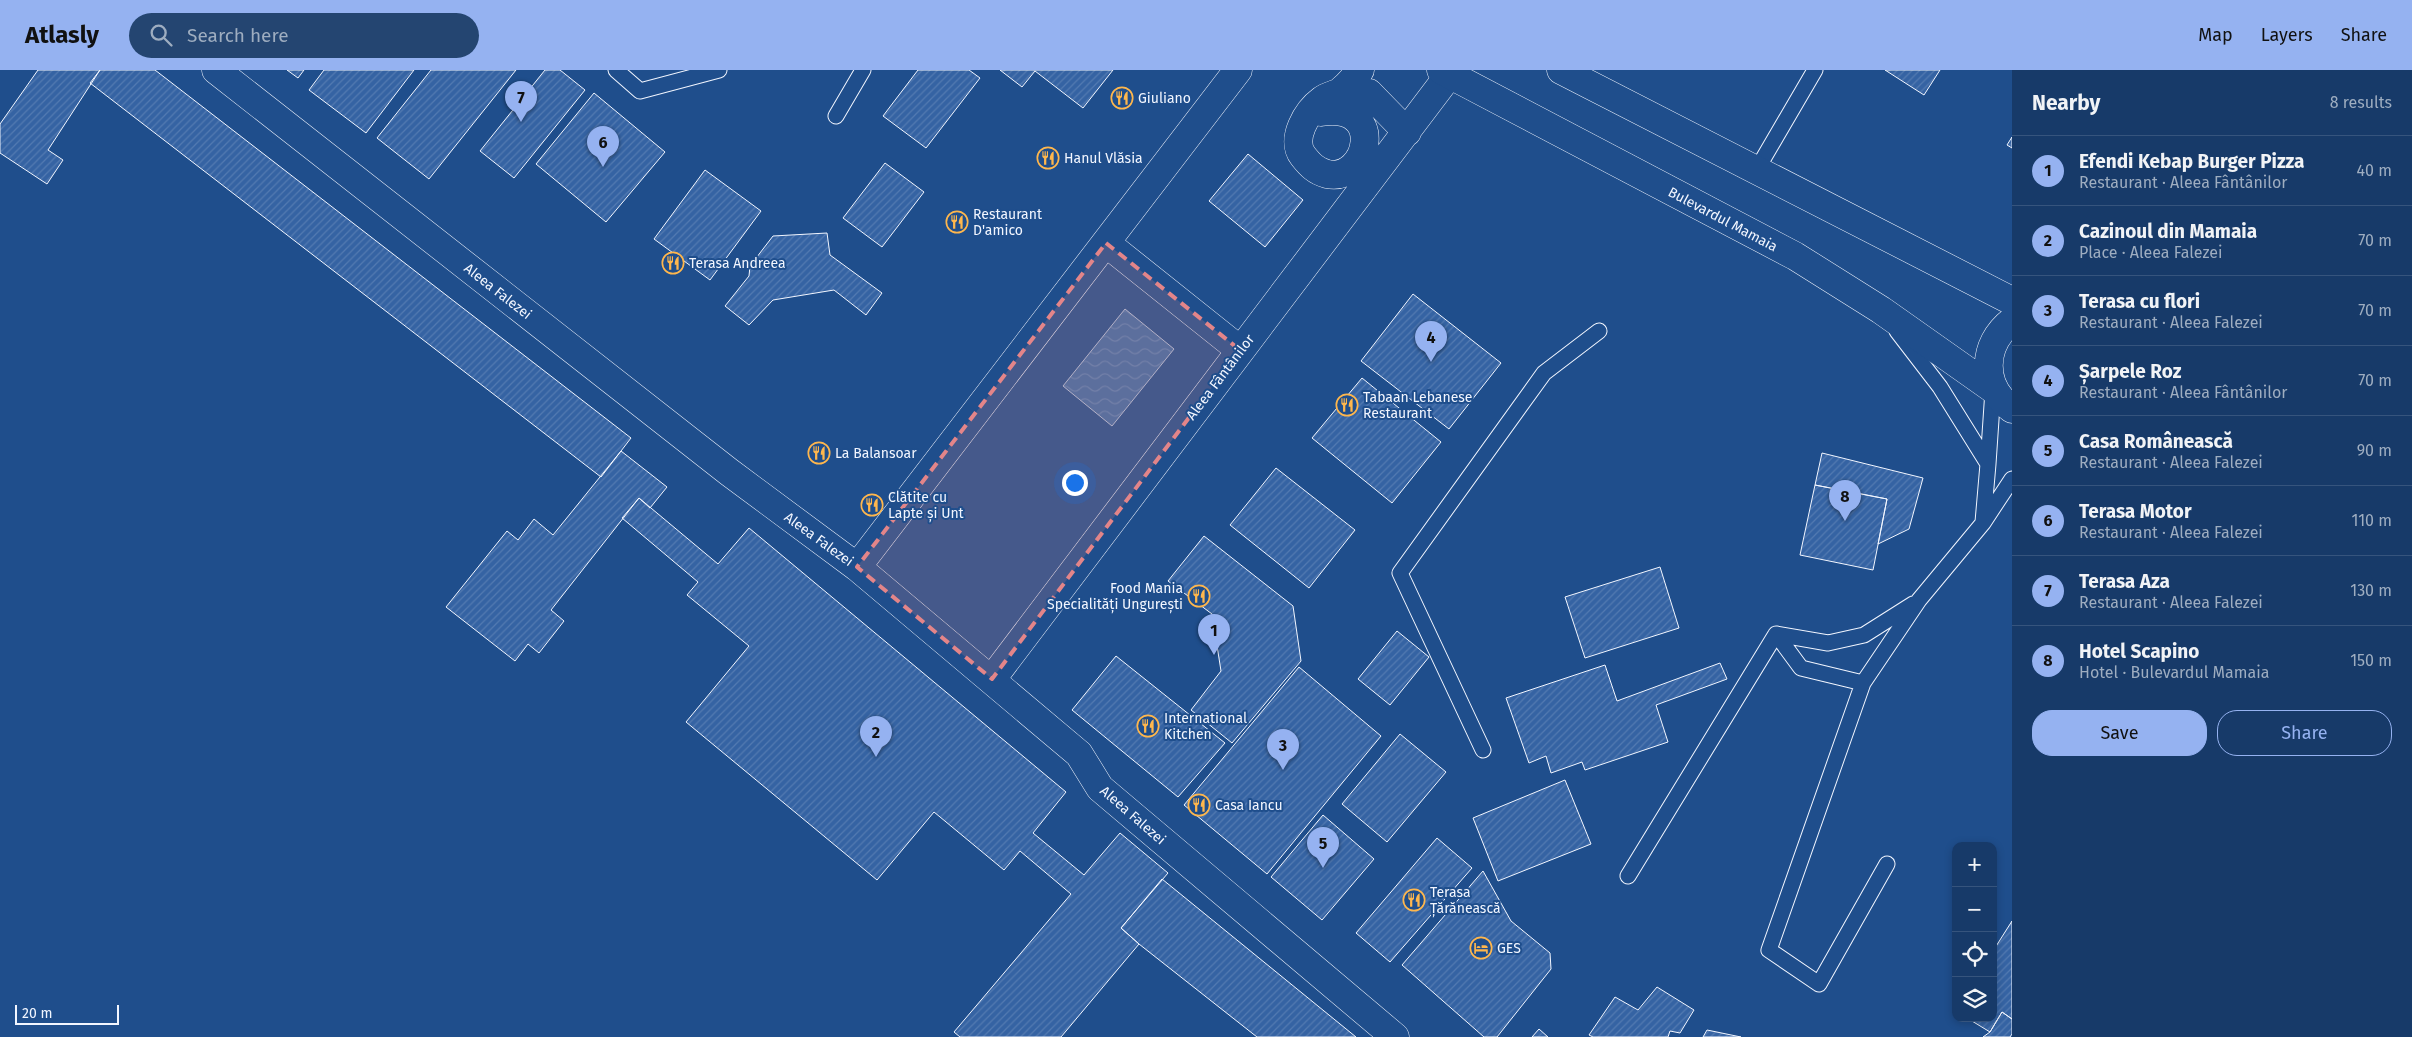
<!DOCTYPE html>
<html lang="en">
<head>
<meta charset="utf-8">
<style>
	:root { --surface:#173a69; --page:#244571; --text:#f1f3f6; --muted:#9eadc0; --line:#36547d; --accent:#95b2f1 }
	body { margin:0; font-family:"Fira Sans",sans-serif; background:var(--page); color:var(--text) }
	.controls { position:absolute; right:15px; bottom:15px; display:grid; overflow:hidden; border-radius:10px; box-shadow:0 2px 8px #0003 }
	.controls button { width:45px; height:45px; display:grid; place-items:center; padding:0; border:0; border-bottom:1px solid var(--line); background:var(--surface); color:var(--text); font:25px sans-serif }
	.scale { position:absolute; left:15px; bottom:12px; width:104px; box-sizing:border-box; padding-left:5px; border:2px solid #f2f6ff; border-top:0; font-size:14px; line-height:18px; white-space:nowrap; color:#f2f6ff; -webkit-text-stroke:4px #1f4e8c; paint-order:stroke }
	.you { position:absolute; left:1074px; top:412px; width:18px; height:18px; margin:-12px; border:4px solid #fff; border-radius:50%; background:#1a73e8; box-shadow:0 0 0 8px #1a73e833 }
	.badge { display:grid; place-items:center; width:32px; height:32px; border-radius:50%; background:var(--accent); color:#111; font-size:16px; font-weight:700 }
	.pin { position:absolute; translate:-50% -41px; filter:drop-shadow(0 1px 2px #0008) }
	.pin::after { content:''; position:absolute; top:26px; width:18px; height:15px; background:inherit; clip-path:polygon(0 0,100% 0,50% 100%) }
	.list { margin:0; padding:0; list-style:none }
	h2 { display:flex; justify-content:space-between; align-items:center; height:65px; margin:0; padding:0 20px; font-size:21px }
	h2 small { font-size:16px; font-weight:400; color:var(--muted) }
	.list li { display:grid; grid-template-columns:32px 1fr auto; gap:15px; align-items:center; box-sizing:border-box; height:70px; padding:0 20px; border-top:1px solid var(--line) }
	.list b { display:block; font-size:19px; white-space:nowrap }
	.list p { margin:0; font-size:16px; white-space:nowrap; color:var(--muted) }
	.list em { font-size:16px; font-style:normal; color:var(--muted) }
	.actions { display:flex; gap:10px; padding:15px 20px }
	.actions a { flex:1; padding:11px 0; border:1px solid var(--accent); border-radius:20px; text-align:center; font-size:18px; color:var(--accent) }
	.actions .main { background:var(--accent); color:#111 }
	.icon { flex:none; width:28px; height:28px; fill:none; stroke:currentColor; stroke-width:2; stroke-linecap:round; stroke-linejoin:round }
	.map { position:relative; flex:none; width:2012px; height:967px; overflow:hidden }
	header { display:flex; align-items:center; gap:30px; box-sizing:border-box; height:70px; padding:0 25px; background:var(--accent); color:#111 }
	header strong { font-size:24px }
	nav { display:flex; gap:28px; margin-inline-start:auto; font-size:18px }
	.search { width:350px; height:45px; background:var(--page); display:flex; align-items:center; gap:12px; box-sizing:border-box; padding:0 18px; border-radius:28px; color:var(--muted); font-size:19px }
	main { display:flex }
	aside { flex:1; background:var(--surface) }
	.map>svg:first-child { display:block }
	.water { fill:url(#water-waves); stroke:#a8bbd7 }
	.building { fill:url(#building-hatch); stroke:#f2f6ff }
	.lines { fill:none; stroke-linecap:round; stroke-linejoin:round }
	.lane-casing { stroke:#f2f6ff; stroke-width:17 }
	.street-casing { stroke:#f2f6ff; stroke-width:29 }
	.secondary-casing { stroke:#f2f6ff; stroke-width:29 }
	.lane { stroke:#1f4e8c; stroke-width:15 }
	.street { stroke:#1f4e8c; stroke-width:28 }
	.secondary { stroke:#1f4e8c; stroke-width:28 }
	.marked { fill:#e38589; fill-opacity:0.2; stroke:#e38589; stroke-width:4; stroke-dasharray:10 6; stroke-linejoin:round }
	.labels { text-anchor:middle; stroke-width:4; stroke-linejoin:round; paint-order:stroke }
	.poi-label { font-size:14px; fill:#f2f6ff; stroke:#1f4e8c; text-anchor:start }
	.street-label { font-size:14px; fill:#f2f6ff; stroke:#1f4e8c }
</style>
</head>
<body>
<header>
<strong>Atlasly</strong>
<div class="search"><svg class="icon" aria-label="search" viewBox="0 0 24 24"><circle cx="10" cy="10" r="6"/><path d="M15 15l6 6"/></svg>Search here</div>
<nav><a>Map</a><a>Layers</a><a>Share</a></nav>
</header>
<main>
<div class="map">
<svg width="2012" height="967" viewBox="0 0 2012 967">
	<defs>
		<pattern id="water-waves" width="16" height="10" patternUnits="userSpaceOnUse" patternTransform="scale(1.25)"><rect width="16" height="10" fill="#3b69a3"/><path d="M0 5q4-4 8 0t8 0" fill="none" stroke="#587fb1"/></pattern>
		<pattern id="building-hatch" width="6" height="6" patternUnits="userSpaceOnUse" patternTransform="scale(1.25)"><rect width="6" height="6" fill="#3563a3"/><path d="M-1 1l2-2M0 6l6-6M5 7l2-2" fill="none" stroke="#537ab1"/></pattern>
	</defs>
	<rect width="100%" height="100%" fill="#1f4e8c"/>
	<!-- water -->
	<path class="water" d="M1125 239 1174 279 1112 356 1063 316Z"/>
	<!-- building -->
	<path class="building" d="M38 0H100L48 80 63 90 47 114 0 83V54Z
		M100 0H155L631 368 601 407 90 13Z
		M287 0H304L298 8Z
		M324 0H414L366 63 309 20Z
		M431 0H516L429 109 377 68Z
		M545 0H560L585 20 514 108 480 81Z
		M918 0H969L980 8 926 78 883 46Z
		M1000 0H1113L1083 38 1035 1 1022 17Z
		M1885 0H1940L1924 25Z
		M594 23 665 82 606 152 536 94Z
		M2012 67V78L2007 75Z
		M1248 84 1303 130 1265 177 1209 131Z
		M885 93 924 122 882 177 843 148Z
		M705 100 761 141 710 210 654 169Z
		M827 163 830 185 882 223 866 245 834 220 773 230 749 255 725 236 749 206 750 196 773 166Z
		M1413 224 1501 293 1449 359 1361 291Z
		M1362 308 1441 372 1392 433 1312 368Z
		M621 381 667 417 650 438 639 428 551 540 564 551 539 583 528 574 515 591 446 537 507 461 518 470 534 449 553 465Z
		M1822 383 1923 408 1909 459 1878 474 1887 429 1815 415Z
		M1276 398 1355 460 1309 518 1230 455Z
		M1815 415 1887 429 1873 500 1800 485Z
		M639 428 718 494 749 458 1066 722 1033 763 1084 805 1120 763 1168 803 1121 858 1139 874 1061 967H960L954 962 1071 824 1020 781 1004 800 934 742 877 810 686 652 749 576 687 525 698 512 622 448Z
		M1204 466 1293 536 1301 591 1232 673 1191 640 1221 601 1212 544 1168 511Z
		M1660 497 1679 558 1585 588 1565 527Z
		M1397 561 1429 587 1390 635 1358 609Z
		M1116 586 1225 673 1178 727 1072 640Z
		M1720 593 1727 609 1656 635 1668 672 1585 700 1582 692 1551 703 1546 686 1529 693 1506 628 1605 595 1617 631Z
		M1299 597 1381 666 1267 804 1184 735Z
		M1400 664 1446 702 1387 772 1342 734Z
		M1565 710 1591 774 1498 811 1473 748Z
		M1323 745 1374 789 1322 850 1271 807Z
		M1437 768 1472 798 1390 892 1356 863Z
		M1483 801 1511 851 1550 883 1551 899 1497 967H1484L1402 895Z
		M1162 809 1356 967H1257L1139 874 1121 858Z
		M2012 851V949L2002 942 1990 962 1967 948H1993V881Z
		M1657 917 1694 940 1680 963 1670 961 1668 967H1593L1589 965 1615 927 1638 940Z
		M2002 942 2012 949V964L2010 967H1983L1990 962Z
		M1539 959 1548 967H1532Z
		M1707 960 1741 967H1703Z"/>
	<g class="lines">
		<!-- lane casing -->
		<g class="lane-casing">
			<path id="lane" d="M616 0 640 21 719 0
				M836 46 863 0
				M1756 101 1815 0
				M1897 261 1940 317 1988 394 1983 452
				M1988 394 1993 320
				M1776 564 1828 573 1864 565 1913 534
				M1776 564 1801 598 1863 613
				M1483 680 1400 503 1544 303 1599 261
				M1887 794 1819 914 1769 880 1863 613 1919 530 1983 453 2012 409
				M1628 806 1776 564"/>
		</g>
		<!-- street casing -->
		<g class="street-casing">
			<path id="street" d="M216 0 729 402 857 497 1079 684 1100 718 1395 967
				M1360 0C1355 7 1349 14 1342 20 1337 25 1328 25 1322 30 1307 41 1290 69 1303 86 1310 95 1316 101 1327 104 1368 113 1388 32 1321 42L1320 40C1329 26 1353 25 1369 23L1407 62
				M1106 173 1240 280
				M857 497 1238 0
				M992 609 1449 5"/>
		</g>
		<!-- secondary casing -->
		<g class="secondary-casing">
			<path id="secondary" d="M1441 0 1795 186 1881 240 1993 319
				M1561 0 2012 231
				M2012 251C1982 274 1980 316 2012 339"/>
		</g>
		<!-- lane -->
		<use href="#lane" class="lane"/>
		<!-- street -->
		<use href="#street" class="street"/>
		<!-- secondary -->
		<use href="#secondary" class="secondary"/>
	</g>
	<!-- marked area -->
	<path class="marked" d="M1106 173 1240 280 992 609 857 497Z"/>
	<!-- icons -->
	<defs>
		<g id="restaurant-ring" transform="scale(1.125)"><circle r="9.5" fill="#1f4e8c" stroke="#ffb74d" stroke-width="1.5"/><path d="M-5-6h1v4h1v-4h1v4h1v-4h1v5L-1.5 .5V6h-2V.5L-5-1ZM5-6V6H3V1.5H1.5Q1.5-4 5-6Z" fill="#ffb74d"/></g>
		<g id="hotel-ring" transform="scale(1.125)"><circle r="9.5" fill="#1f4e8c" stroke="#ffb74d" stroke-width="1.5"/><path d="M-6-4.5h1.5V1H6V5H4.5V3h-9V5H-6ZM-4 0a1.8 1.8 0 1 1 3.6 0ZM.5 0V-2.5h3Q6-2.5 6 0Z" fill="#ffb74d"/></g>
	</defs>
	<g fill-rule="evenodd">
		<use href="#restaurant-ring" x="1122" y="28"/>
		<use href="#restaurant-ring" x="1048" y="88"/>
		<use href="#restaurant-ring" x="957" y="152"/>
		<use href="#restaurant-ring" x="673" y="193"/>
		<use href="#restaurant-ring" x="1347" y="335"/>
		<use href="#restaurant-ring" x="819" y="383"/>
		<use href="#restaurant-ring" x="872" y="435"/>
		<use href="#restaurant-ring" x="1199" y="526"/>
		<use href="#restaurant-ring" x="1148" y="656"/>
		<use href="#restaurant-ring" x="1199" y="735"/>
		<use href="#restaurant-ring" x="1414" y="830"/>
		<use href="#hotel-ring" x="1481" y="878"/>
	</g>
	<g class="labels">
		<!-- poi labels -->
		<g class="poi-label">
			<text x="1138" y="33">Giuliano</text>
			<text x="1064" y="93">Hanul Vlăsia</text>
			<text x="973" y="149">Restaurant<tspan x="973" dy="16">D'amico</tspan></text>
			<text x="689" y="198">Terasa Andreea</text>
			<text x="1363" y="332">Tabaan Lebanese<tspan x="1363" dy="16">Restaurant</tspan></text>
			<text x="835" y="388">La Balansoar</text>
			<text x="888" y="432">Clătite cu<tspan x="888" dy="16">Lapte și Unt</tspan></text>
			<text x="1183" y="523" text-anchor="end">Food Mania<tspan x="1183" dy="16">Specialități Ungurești</tspan></text>
			<text x="1164" y="653">International<tspan x="1164" dy="16">Kitchen</tspan></text>
			<text x="1215" y="740">Casa Iancu</text>
			<text x="1430" y="827">Terasa<tspan x="1430" dy="16">Țărănească</tspan></text>
			<text x="1497" y="883">GES</text>
		</g>
		<!-- street labels -->
		<g class="street-label">
			<text transform="translate(1723 149) rotate(28)" y="5">Bulevardul Mamaia</text>
			<text transform="translate(498 221) rotate(38)" y="5">Aleea Falezei</text>
			<text transform="translate(1220 307) rotate(-53)" y="5">Aleea Fântânilor</text>
			<text transform="translate(819 469) rotate(36)" y="5">Aleea Falezei</text>
			<text transform="translate(1133 745) rotate(41)" y="5">Aleea Falezei</text>
		</g>
	</g>
</svg>
<div class="controls">
<button>+</button>
<button>−</button>
<button><svg class="icon" aria-label="locate" viewBox="0 0 24 24"><circle cx="12" cy="12" r="6"/><path d="M12 2v4M12 18v4M2 12h4M18 12h4"/></svg></button>
<button><svg class="icon" aria-label="layers" viewBox="0 0 24 24"><path d="M12 4l9 5-9 5-9-5zM3 14l9 5 9-5"/></svg></button>
</div>
<div class="scale">20 m</div>
<div class="you"></div>
<div class="pin badge" style="left:1214px;top:585px">1</div>
<div class="pin badge" style="left:876px;top:687px">2</div>
<div class="pin badge" style="left:1283px;top:700px">3</div>
<div class="pin badge" style="left:1431px;top:292px">4</div>
<div class="pin badge" style="left:1323px;top:798px">5</div>
<div class="pin badge" style="left:603px;top:97px">6</div>
<div class="pin badge" style="left:521px;top:52px">7</div>
<div class="pin badge" style="left:1845px;top:451px">8</div>
</div>
<aside>
<h2>Nearby<small>8 results</small></h2>
<ul class="list">
<li><span class="badge">1</span><div><b>Efendi Kebap Burger Pizza</b><p>Restaurant · Aleea Fântânilor</p></div><em>40 m</em></li>
<li><span class="badge">2</span><div><b>Cazinoul din Mamaia</b><p>Place · Aleea Falezei</p></div><em>70 m</em></li>
<li><span class="badge">3</span><div><b>Terasa cu flori</b><p>Restaurant · Aleea Falezei</p></div><em>70 m</em></li>
<li><span class="badge">4</span><div><b>Șarpele Roz</b><p>Restaurant · Aleea Fântânilor</p></div><em>70 m</em></li>
<li><span class="badge">5</span><div><b>Casa Românească</b><p>Restaurant · Aleea Falezei</p></div><em>90 m</em></li>
<li><span class="badge">6</span><div><b>Terasa Motor</b><p>Restaurant · Aleea Falezei</p></div><em>110 m</em></li>
<li><span class="badge">7</span><div><b>Terasa Aza</b><p>Restaurant · Aleea Falezei</p></div><em>130 m</em></li>
<li><span class="badge">8</span><div><b>Hotel Scapino</b><p>Hotel · Bulevardul Mamaia</p></div><em>150 m</em></li>
</ul>
<div class="actions"><a class="main">Save</a><a>Share</a></div>
</aside>
</main>
</body>
</html>
